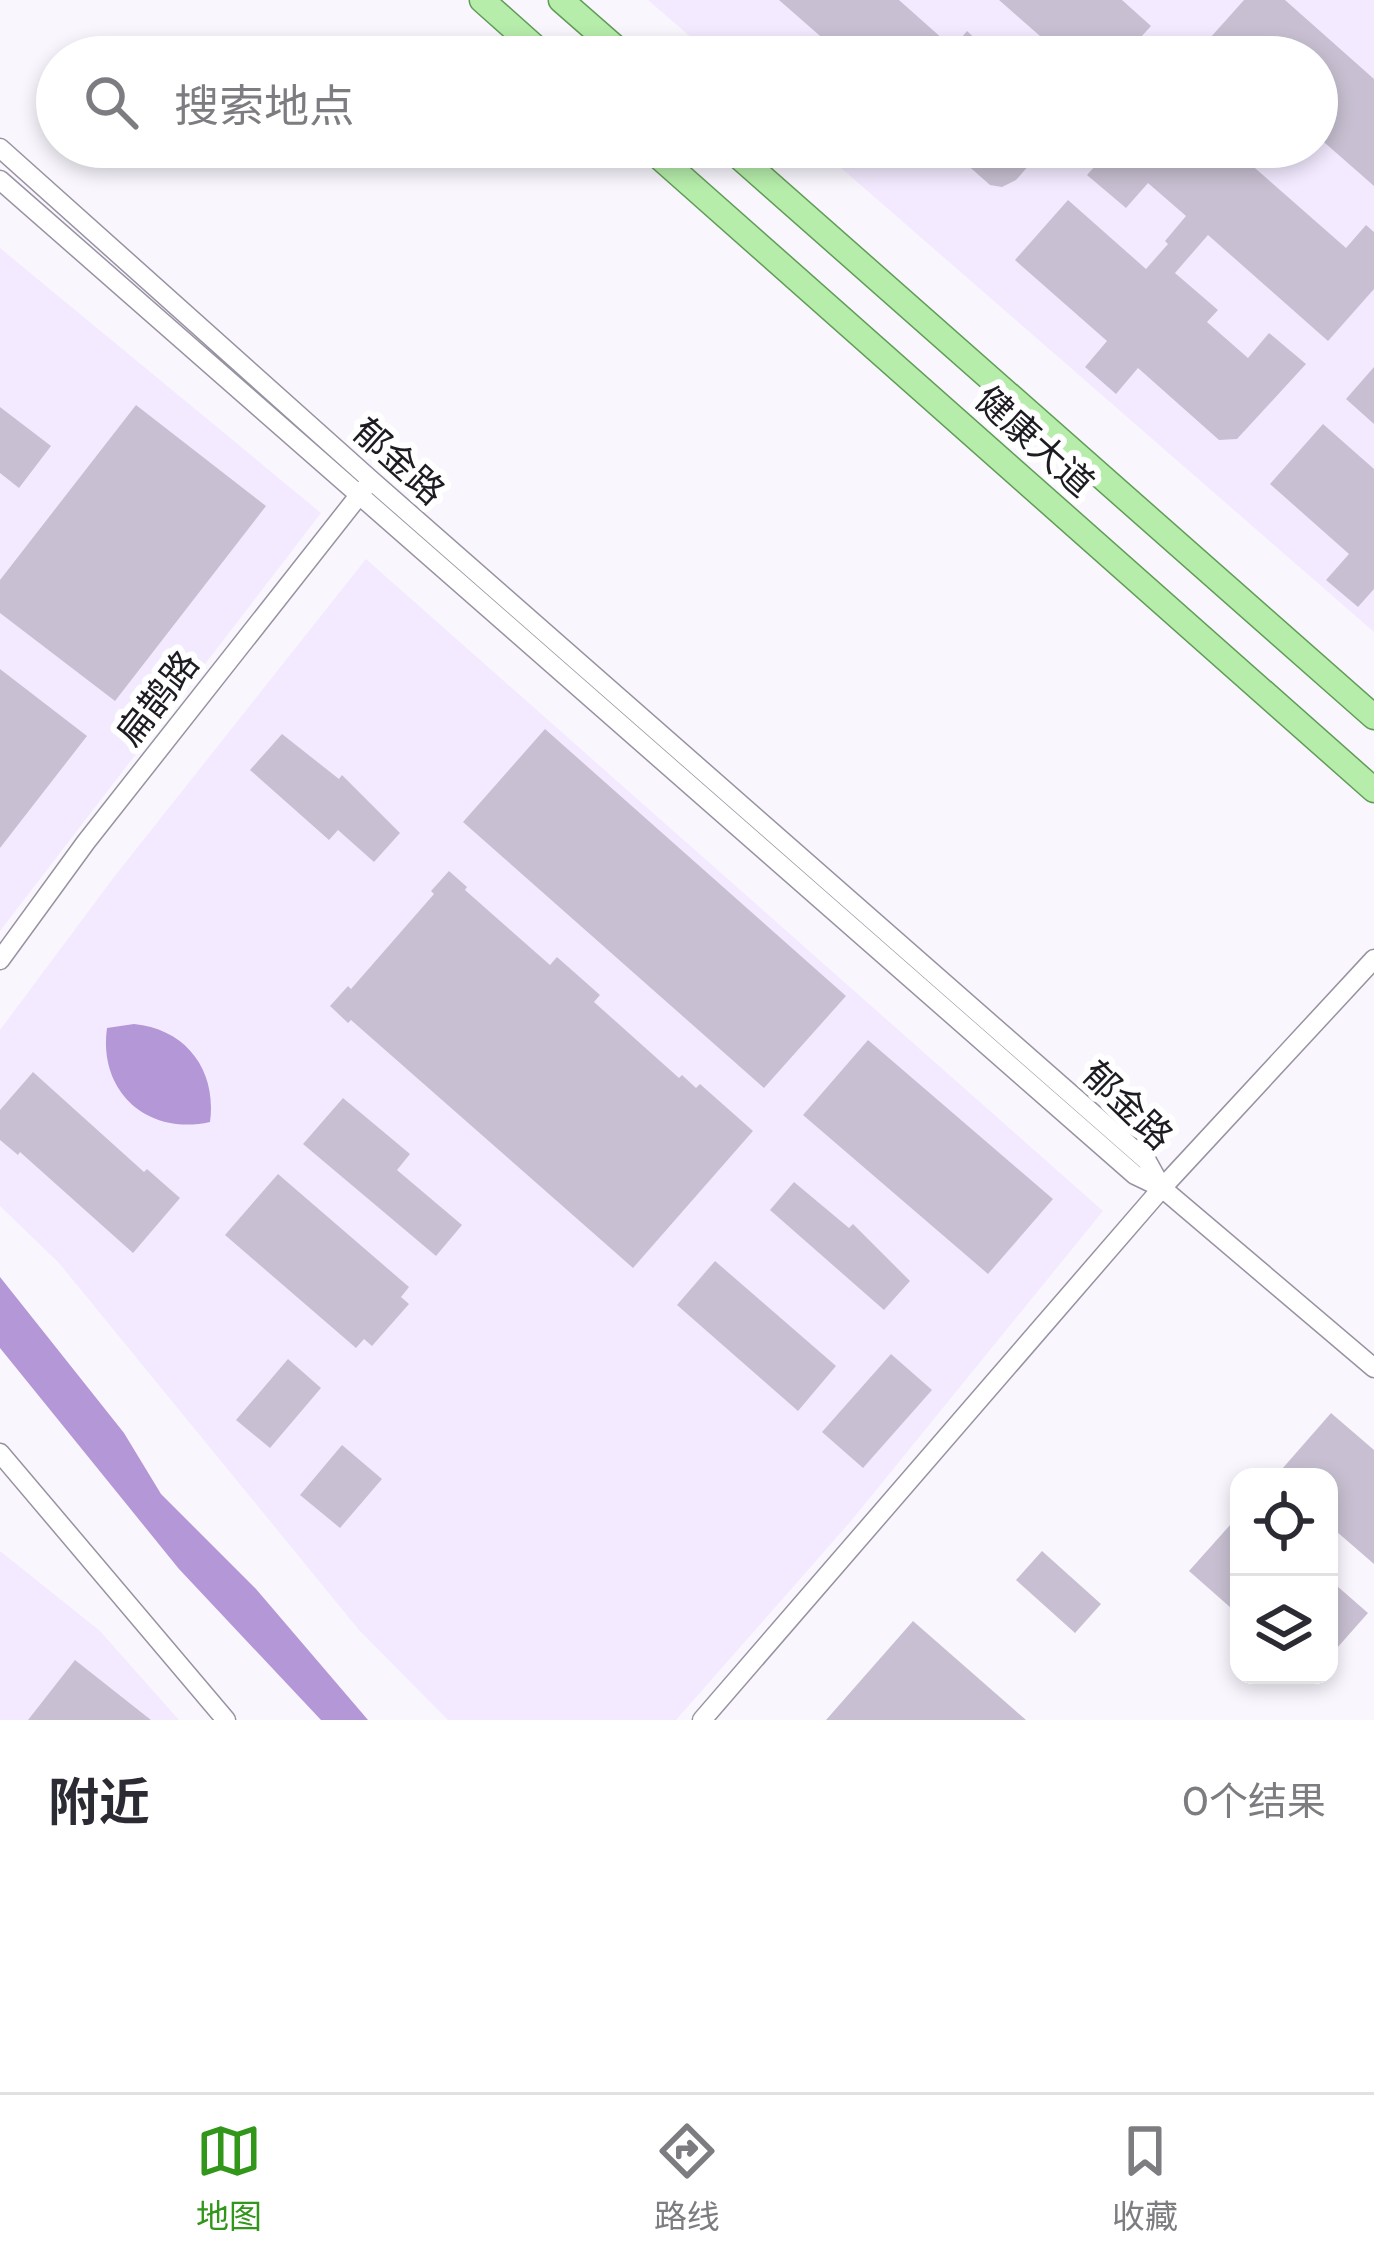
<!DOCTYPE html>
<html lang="zh">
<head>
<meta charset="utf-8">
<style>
	:root { --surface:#fff; --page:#f2f2f3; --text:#2b2b33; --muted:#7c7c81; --line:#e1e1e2; --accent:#32961a }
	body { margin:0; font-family:Cabin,"Noto Sans SC",sans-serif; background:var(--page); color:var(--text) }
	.controls { position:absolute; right:36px; bottom:36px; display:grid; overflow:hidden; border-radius:24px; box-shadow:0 6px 18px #0003 }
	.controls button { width:108px; height:108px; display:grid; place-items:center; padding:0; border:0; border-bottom:3px solid var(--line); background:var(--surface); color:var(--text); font:60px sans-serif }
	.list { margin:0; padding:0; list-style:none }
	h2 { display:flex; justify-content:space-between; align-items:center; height:156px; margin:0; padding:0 48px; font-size:51px }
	h2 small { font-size:39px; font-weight:400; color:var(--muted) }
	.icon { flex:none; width:66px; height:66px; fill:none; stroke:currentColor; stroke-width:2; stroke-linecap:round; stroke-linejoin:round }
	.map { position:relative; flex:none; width:1374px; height:1720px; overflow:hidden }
	.search { position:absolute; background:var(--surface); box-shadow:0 6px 18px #0003; left:36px; right:36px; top:36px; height:132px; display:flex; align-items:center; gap:30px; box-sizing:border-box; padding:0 42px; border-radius:66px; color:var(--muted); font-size:45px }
	.sheet { height:372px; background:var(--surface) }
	nav { display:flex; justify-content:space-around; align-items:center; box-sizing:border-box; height:168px; border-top:3px solid var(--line); background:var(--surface); font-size:33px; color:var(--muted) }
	nav a { display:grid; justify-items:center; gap:6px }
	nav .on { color:var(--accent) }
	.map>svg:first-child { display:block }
	.built { fill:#f3eaff }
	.water { fill:#b497d6 }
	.building { fill:#c8c0d2 }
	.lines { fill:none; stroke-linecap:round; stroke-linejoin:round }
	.minor-casing { stroke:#9992a2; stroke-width:21 }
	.major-casing { stroke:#619c57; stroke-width:27 }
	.minor { stroke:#fff; stroke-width:18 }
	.major { stroke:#b6edab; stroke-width:24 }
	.labels { text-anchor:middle; stroke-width:12; stroke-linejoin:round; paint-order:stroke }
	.street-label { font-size:36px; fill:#1e1b22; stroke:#fff }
</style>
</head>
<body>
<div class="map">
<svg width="1374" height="1720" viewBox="0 0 1374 1720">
	<rect width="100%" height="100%" fill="#f9f6fe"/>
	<!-- built -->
	<path class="built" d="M648 0H1374V632L817 147H1317V57H714Z
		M0 248 321 513 0 931Z
		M366 559 1103 1211 851 1521 676 1720H448L359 1630 59 1263 0 1206V1030L114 877Z
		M0 1551 100 1631 179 1720H0Z"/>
	<!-- water -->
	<path class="water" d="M134 1024C186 1029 217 1070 210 1122 148 1136 98 1092 107 1028Z
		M0 1277 124 1433 161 1494 256 1589 368 1720H321L179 1569 0 1348Z"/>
	<!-- building -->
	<path class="building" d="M779 0H899L953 48 967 31 995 57H844Z
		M999 0H1122L1151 26 1123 57H1064Z
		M1244 0H1285L1374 79V186L1317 136V57H1193Z
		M947 147H1045L1016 180 1002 187 990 185Z
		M1112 147H1231L1346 248 1366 225 1374 232V289L1328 341 1208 235 1175 273 1218 310 1207 322 1248 358 1269 333 1306 364 1237 439 1219 440 1138 368 1116 394 1085 367 1107 341 1015 260 1068 200 1146 269 1168 244 1165 241 1186 216 1148 183 1126 208 1087 175Z
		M1374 367V424L1346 399Z
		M136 405 266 506 115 701 0 613V580Z
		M0 407 51 446 19 488 0 473Z
		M1323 424 1374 469V589L1358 607 1326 580 1349 554 1270 484Z
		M0 669 87 736 0 848Z
		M545 729 846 996 764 1088 463 822Z
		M282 734 339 779 342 775 400 833 374 862 338 830 329 840 250 770Z
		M449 871 467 887 465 890 550 965 557 957 600 995 594 1002 679 1078 682 1075 696 1088 700 1084 753 1131 633 1268 351 1020 348 1023 330 1006 348 986 351 989 434 894 431 891Z
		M868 1040 1053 1199 988 1274 803 1115Z
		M33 1072 144 1172 147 1169 180 1198 133 1253 20 1152 18 1155 0 1140V1110Z
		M343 1098 410 1154 397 1170 462 1225 436 1256 303 1144Z
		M278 1174 409 1287 401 1297 409 1304 372 1346 364 1339 356 1348 225 1235Z
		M794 1182 849 1228 853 1224 910 1281 884 1310 770 1210Z
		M715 1261 836 1366 798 1411 677 1305Z
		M891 1354 932 1390 863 1468 822 1432Z
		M288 1359 321 1388 270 1448 236 1420Z
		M1331 1413 1374 1450V1564L1329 1525V1477H1275Z
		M342 1445 382 1479 340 1528 300 1495Z
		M1239 1515V1615L1189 1571Z
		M1042 1551 1101 1604 1075 1633 1016 1580Z
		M1329 1579 1368 1613 1329 1657Z
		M913 1621 1026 1720H826Z
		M75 1660 151 1720H28Z"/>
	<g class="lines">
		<!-- minor casing -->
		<g class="minor-casing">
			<path id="minor" d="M0 148 371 480 1147 1161 1162 1188
				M0 180 1135 1175 1162 1188 1374 1368
				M0 960 86 842 364 489
				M0 1453 226 1720
				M702 1720 1162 1188 1374 959"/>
		</g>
		<!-- major casing -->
		<g class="major-casing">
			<path id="major" d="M482 0 546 57
				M561 0 626 57
				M648 147 1374 790
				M728 147 1374 717"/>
		</g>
		<!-- minor -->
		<use href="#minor" class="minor"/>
		<!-- major -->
		<use href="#major" class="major"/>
	</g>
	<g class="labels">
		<!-- street labels -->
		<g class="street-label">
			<text transform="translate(1035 441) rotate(42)" y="13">健康大道</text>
			<text transform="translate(399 461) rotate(42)" y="13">郁金路</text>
			<text transform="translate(157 698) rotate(-52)" y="13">扁鹊路</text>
			<text transform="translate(1128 1105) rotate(44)" y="13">郁金路</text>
		</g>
	</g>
</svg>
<div class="controls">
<button><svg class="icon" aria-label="locate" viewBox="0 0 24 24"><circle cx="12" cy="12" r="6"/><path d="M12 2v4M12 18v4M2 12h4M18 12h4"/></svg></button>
<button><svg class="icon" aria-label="layers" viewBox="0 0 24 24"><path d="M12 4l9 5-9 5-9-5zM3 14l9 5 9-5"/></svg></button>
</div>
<div class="search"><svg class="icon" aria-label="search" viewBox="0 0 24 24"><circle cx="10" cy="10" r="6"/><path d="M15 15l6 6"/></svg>搜索地点</div>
</div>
<section class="sheet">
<h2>附近<small>0个结果</small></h2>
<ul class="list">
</ul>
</section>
<nav>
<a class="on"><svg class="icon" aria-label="map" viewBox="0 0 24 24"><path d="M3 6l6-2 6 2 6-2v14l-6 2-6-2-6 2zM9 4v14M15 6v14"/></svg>地图</a>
<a><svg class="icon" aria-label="directions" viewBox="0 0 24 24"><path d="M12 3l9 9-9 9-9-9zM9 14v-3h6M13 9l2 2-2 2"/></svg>路线</a>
<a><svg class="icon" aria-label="saved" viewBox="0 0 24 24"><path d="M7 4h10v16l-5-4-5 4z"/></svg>收藏</a>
</nav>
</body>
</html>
